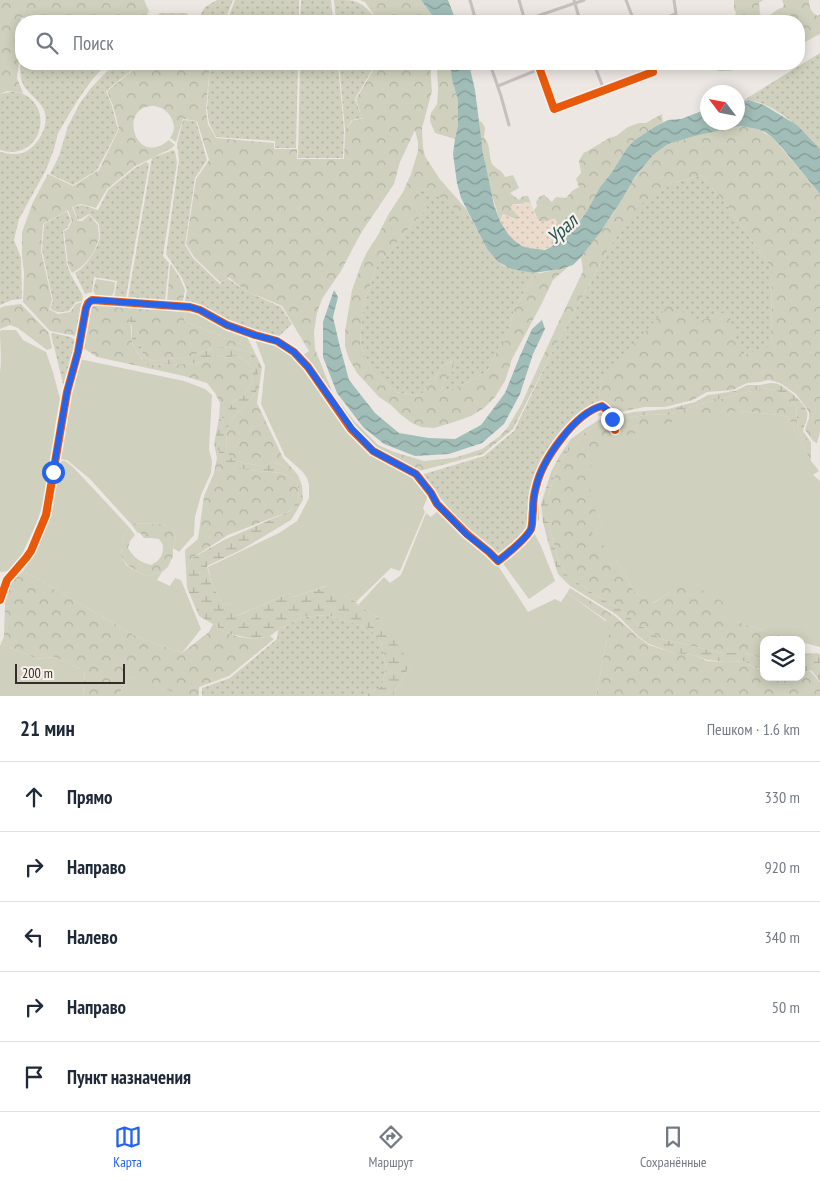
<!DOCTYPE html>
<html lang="ru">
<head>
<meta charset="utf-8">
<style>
	:root { --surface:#fff; --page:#f6f6f7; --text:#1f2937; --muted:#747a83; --line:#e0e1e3; --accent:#2563eb }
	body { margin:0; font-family:"PT Sans Narrow",sans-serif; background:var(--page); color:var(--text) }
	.controls { position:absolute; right:15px; bottom:15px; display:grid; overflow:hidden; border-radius:10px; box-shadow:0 2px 12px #0003 }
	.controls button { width:45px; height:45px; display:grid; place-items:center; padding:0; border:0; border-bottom:1px solid var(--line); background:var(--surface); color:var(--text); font:25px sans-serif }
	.compass { position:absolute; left:700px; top:85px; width:45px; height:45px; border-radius:50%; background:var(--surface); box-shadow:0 2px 12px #0003; rotate:302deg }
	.scale { position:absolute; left:15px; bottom:12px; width:110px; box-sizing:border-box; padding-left:5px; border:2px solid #362c2a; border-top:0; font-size:14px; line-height:18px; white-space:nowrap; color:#362c2a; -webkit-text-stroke:4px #f8f0eb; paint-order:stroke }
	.stop { position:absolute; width:15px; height:15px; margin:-11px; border:4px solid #2563eb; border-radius:50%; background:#fff }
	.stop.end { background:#2563eb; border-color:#fff; box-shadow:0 1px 5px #0008 }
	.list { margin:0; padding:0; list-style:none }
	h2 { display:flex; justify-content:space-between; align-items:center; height:65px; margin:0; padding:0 20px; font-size:21px }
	h2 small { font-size:16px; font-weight:400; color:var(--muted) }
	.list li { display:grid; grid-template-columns:32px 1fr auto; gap:15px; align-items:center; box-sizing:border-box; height:70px; padding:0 20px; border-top:1px solid var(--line) }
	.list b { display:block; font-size:19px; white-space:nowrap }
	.list em { font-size:16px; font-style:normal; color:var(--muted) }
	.icon { flex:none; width:28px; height:28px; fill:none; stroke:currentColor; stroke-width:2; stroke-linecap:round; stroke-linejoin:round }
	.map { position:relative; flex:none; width:820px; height:696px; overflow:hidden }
	.search { position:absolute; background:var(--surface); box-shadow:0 2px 12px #0003; left:15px; right:15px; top:15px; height:55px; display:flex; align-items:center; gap:12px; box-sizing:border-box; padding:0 18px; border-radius:20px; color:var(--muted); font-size:19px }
	.sheet { height:415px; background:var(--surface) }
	nav { display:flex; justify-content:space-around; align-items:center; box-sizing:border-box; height:70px; border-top:1px solid var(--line); background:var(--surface); font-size:14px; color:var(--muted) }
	nav a { display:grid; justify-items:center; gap:2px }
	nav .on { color:var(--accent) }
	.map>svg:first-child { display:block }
	.grass { fill:url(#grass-dots) }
	.forest { fill:url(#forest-crowns) }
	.wetland { fill:url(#wetland-marsh) }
	.sand { fill:url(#sand-dots) }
	.garden { fill:#d0d0be }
	.water { fill:url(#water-waves) }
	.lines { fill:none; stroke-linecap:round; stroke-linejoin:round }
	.minor { stroke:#c6bfbc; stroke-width:3 }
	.cycleway-casing { stroke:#f8f0eb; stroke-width:11 }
	.cycleway { stroke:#e8590c; stroke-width:8 }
	.route { stroke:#2563eb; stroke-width:6 }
	.labels { text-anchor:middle; stroke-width:4.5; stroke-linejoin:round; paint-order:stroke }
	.water-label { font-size:20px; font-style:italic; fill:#235450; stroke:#f8f0eb }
</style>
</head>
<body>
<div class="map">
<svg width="820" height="696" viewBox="0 0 820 696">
	<defs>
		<pattern id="grass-dots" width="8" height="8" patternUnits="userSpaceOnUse" patternTransform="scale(1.25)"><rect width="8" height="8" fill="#d0d0be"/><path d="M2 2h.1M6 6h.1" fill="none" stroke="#b3b3a3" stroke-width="1.8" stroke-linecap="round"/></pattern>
		<pattern id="forest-crowns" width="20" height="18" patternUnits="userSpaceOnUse" patternTransform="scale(1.25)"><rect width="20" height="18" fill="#d0d0be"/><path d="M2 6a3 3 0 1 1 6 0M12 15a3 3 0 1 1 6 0" fill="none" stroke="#b3b3a3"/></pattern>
		<pattern id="wetland-marsh" width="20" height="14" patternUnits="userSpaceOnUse" patternTransform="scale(1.25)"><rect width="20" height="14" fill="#d0d0be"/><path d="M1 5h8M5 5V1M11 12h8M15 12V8" fill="none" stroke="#b3b3a3"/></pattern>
		<pattern id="sand-dots" width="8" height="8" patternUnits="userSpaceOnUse" patternTransform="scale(1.25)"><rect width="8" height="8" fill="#ebdbcc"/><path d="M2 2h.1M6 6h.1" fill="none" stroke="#cabcaf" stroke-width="1.8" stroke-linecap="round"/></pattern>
		<pattern id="water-waves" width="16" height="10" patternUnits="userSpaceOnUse" patternTransform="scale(1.25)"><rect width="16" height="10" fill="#a1bdb8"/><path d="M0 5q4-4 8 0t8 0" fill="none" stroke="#849a96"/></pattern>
	</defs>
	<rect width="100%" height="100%" fill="#ede7e3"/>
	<!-- grass -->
	<path class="grass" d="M217 0H233L225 21H197L205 7Z
		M235 0H299V21H227Z
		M301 0H331L333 21H300Z
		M334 0C356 0 359 0 373 15L370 21H336Z
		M160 13H187L191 21H156L157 16Z
		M820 53V149C803 130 770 99 744 100Z
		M21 59V64H106L92 80 77 101 58 133 54 149 46 170 19 219 14 240 21 258 22 299 12 300 0 305V152C8 154 16 155 23 153 38 147 50 125 44 110 39 100 30 95 24 86 19 78 20 68 21 59Z
		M114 64H135L136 67 106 91 112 106 118 130 97 170 73 185 50 174 59 156 68 126 80 103 91 88Z
		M210 64H298L296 148H275V141L216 137 209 123 207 109Z
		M300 64H338L344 129 343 158H298Z
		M339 64H371L372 70 355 99 362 118 352 120 345 130Z
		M10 92C13 92 18 92 21 93 52 105 44 151 12 152 8 152 4 151 0 150V94Z
		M183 120 196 121 207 160 195 178 185 245 193 258 220 284 227 278 246 291 281 307 292 324 276 339C259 335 243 331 227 323 213 317 200 307 184 305L187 290 182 278 166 254 179 160 177 144Z
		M173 150 175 151 177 163 163 256 169 263 165 301 128 299 151 163 152 158Z
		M146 162 149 164 126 297 124 299 114 298 117 281 94 277 92 292 85 294 75 273C85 268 96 251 99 241 101 236 99 229 99 224L89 214 81 219 78 220 73 207 82 205 98 210 108 190 135 168Z
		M701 175 725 203 772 268 771 347 741 356 608 375 602 380 596 410 573 425 539 480V520L500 558 492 549 469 532 421 475 484 456 514 431 547 362 610 246 641 203 673 183Z
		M425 189 441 196 466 218V209L487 249 498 262 504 266 532 273H541L532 278 514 310 506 340 499 347 487 372 458 387 441 393 445 378 454 370 452 361 443 365 434 380 420 396 396 392 372 371 360 344 363 307 376 268 408 229 427 208 417 193Z
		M67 211 71 221 67 228 63 231 67 265 71 275 83 296 82 301 76 302 69 311C62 312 56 314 50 308L53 301 42 250 44 224Z
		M53 333 71 337 77 342 65 387 63 384 51 334Z
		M328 615 369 628 381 642 386 667 382 686 364 696H202V688L230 678 277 639 278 630 302 617Z"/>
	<!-- forest -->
	<path class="forest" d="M0 0H144L149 11 143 21H48L35 19 33 21 21 17 19 44 21 47 17 78 23 93 7 91 0 94Z
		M360 0H421L430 12 435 21H371L374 15 365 2Z
		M734 0H763L759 3 760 14 765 17C773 15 775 9 782 8L784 5 782 0H780H809C809 7 811 13 818 16L820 14V34L799 45V21H732L736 13 734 9Z
		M150 64H210L206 110 208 124 216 138 274 143V149H297V159H344L345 130 353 120 362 119 356 99 373 70 372 64H430L432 91 422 128 423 147 425 156 439 178 466 209V218L441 197 429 196 425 189 418 193 427 208 408 229 376 268 363 307 360 344 372 371 396 392 420 396 434 380 443 365 453 361 454 370 445 378 441 393 458 387 487 372 499 347 506 340 514 310 532 278 541 273 568 267 553 280 541 305 512 359 505 381 495 397 484 408 471 416 454 422 434 428 421 427 412 423 400 414 391 405 379 397 357 373 349 359 345 346V331L352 290 361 265 367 252 378 235 388 215 403 192 411 174 418 151V142L415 130 400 162 394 184 361 233 341 271 322 299 317 313 314 332 315 349 333 394 355 422 378 445 394 452 424 461 453 458 467 454 482 449 500 436 508 427 521 405 555 330 583 271 581 257 613 214 628 188 643 167 653 155 668 144 695 136 740 126 757 129 772 137 820 194V432L817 443 813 441 805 430 806 426 809 418V412L796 394 780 383 769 380 760 382 747 383 733 390 707 392 693 400 665 407H645L599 416 596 410 602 380 669 305 700 321 728 311 741 356 771 346 772 268 725 203 701 175 673 183 641 204 610 246 547 362 513 429 483 454 416 472 372 450 352 429 308 364 300 357 309 351 282 306 246 291 228 277 221 283 194 257 186 244 196 179 209 160 197 121 183 119 176 142 170 138C172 135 174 131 174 127 173 116 165 107 154 106 117 105 135 169 169 140L175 145 172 148 134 167 107 189 96 208 81 204 72 207 78 221H82L89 215 98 225C98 230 100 237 98 241 94 255 84 267 72 273L68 265 64 231 68 229 72 221 68 210 43 224 41 251 52 300 49 309 58 314 70 312 76 304 82 302 76 336 50 331 23 302 24 273 22 257V232L33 202 48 174 73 186 99 170 119 129 113 106 107 91 136 68 139 69Z
		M436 64H450L452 80 458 100V125L455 139 435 133 430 121 431 113 437 104 438 90 437 67Z
		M708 64H759L750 69C735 67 718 78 708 64Z
		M662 114 663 122 656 126 627 148 612 172 600 187 587 211 578 224 565 237 555 230V226L557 222 554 219 543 222 539 221 534 211 537 206 536 202 539 197 544 195 552 202 556 197 566 198 572 191 579 187 576 179 581 173 579 161 584 152H586L609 138 616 136 628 127 639 123H646Z
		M478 121 482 122 485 128 484 137C491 146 488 152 491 161 493 169 501 168 505 177L513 175 519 188 510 193 519 200 523 196H528L531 203C525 202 520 205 513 204L511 208 521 218 516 219 503 214 500 221 488 182Z
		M171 264 180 278 185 290 182 305 168 304 167 301 170 266Z
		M96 279 115 282 114 292 111 298 96 297 93 290Z
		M93 300 187 308 184 321 253 349 262 367 257 403 283 458 298 475 276 462 262 466 234 461 227 453 226 433 231 420 256 393 258 373 253 353 229 347 212 348 191 356 178 359 165 358 155 361 145 358 141 350 136 334 129 321C132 328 131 333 132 341 134 350 141 357 147 365L187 364 201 362 210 357 218 355 227 358 234 356 247 361 252 368 253 376 252 383 244 395 233 403 224 414 221 458 248 470 283 473 297 482 299 498 290 511 228 535 192 558 186 570 185 550 198 539 204 496 214 473 217 458 214 444 219 418 220 403 215 393 207 383 184 376 97 357 82 347 88 306Z
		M21 304 49 333 52 348 47 350 18 328 10 325 0 329V308L5 306Z
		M764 388 777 391 788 397 796 406 798 430 803 439 811 442V461L788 417 780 415 739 411 595 509 602 522 591 530 617 561 634 591 653 603 688 581 726 603 719 616 795 640H764V659L745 653H723L661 639 647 629 640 626 621 610 591 592 567 575 560 565 552 537 548 519V497L558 465 566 454 585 432 601 423 650 414 668 415 707 402Z
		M130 523 162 524 173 529 176 538 173 548V556L168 567 162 572 146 576 128 566 121 556 123 537 129 527 135 535 130 541 128 548C134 558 140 562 151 565 161 560 163 555 163 545L159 539 151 538H144L140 533H138Z
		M23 571 136 636 182 653 209 632 213 624 226 633 240 637 254 639 270 636 274 639 229 676 199 687V696H182L130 677 118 696H83L85 671 54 657 37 659 1 643 4 637 5 603 11 583Z
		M570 588 615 616 638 637 649 645 674 653 694 655 707 661 727 662 745 661C751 667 756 669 764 670V677H801V673L810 671 820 682V696H596L607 638 606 620 567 593Z"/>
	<!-- wetland -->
	<path class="wetland" d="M129 315 138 321 136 334 141 341V350L145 358 155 361 165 358 178 359 191 356 212 348 229 347 253 353 258 363V380L256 393 231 420 226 433 227 453 234 461 262 466 276 462 298 475 302 486 303 500 291 520 241 550 207 566 211 582 223 605 229 603 237 616 290 593 293 597 327 586 356 602 358 605 379 618 408 658 411 664 393 696H364L382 686 386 667 381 642 369 628 328 615 302 617 278 630 270 636 254 639 226 633 213 624 199 616 187 588 186 570 192 558 226 539 290 511 299 498 297 482 283 473 248 470 232 466 221 458 215 440 218 426 224 414 233 403 244 395 252 383 253 376 252 368 247 361 234 356 227 358 218 355 210 357 201 362 187 364 147 365 135 349 132 341V327L129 321Z
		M770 383C773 383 776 383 778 384 787 388 804 402 807 412 809 418 804 425 803 431L811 442 803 439 798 430 796 406 788 397 777 391 764 388 707 402 668 415 650 414 601 423 585 432 566 454 558 465 548 497V519L552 537 560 565 567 575 591 592 621 610 640 626 647 629 661 639 723 653H745L764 659V669C755 669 751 666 745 661L727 662 707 660 694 655 674 653 649 644 638 636 617 615 570 586 558 574 548 542 543 522 541 504 551 472 560 455 571 439 586 428 599 420 633 412 668 409 695 402 708 395 735 391 747 385H760Z
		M818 653 820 655V681L811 670 801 673V654Z"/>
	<!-- sand -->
	<path class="sand" d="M526 202 531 203 535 215 539 221 543 222 554 219 557 221 555 226V230L565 237C560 241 554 246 548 248 543 250 538 250 532 249 516 247 507 234 500 221L503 214 516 219 520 218 511 208 513 204 519 205Z"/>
	<!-- garden -->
	<path class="garden" d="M187 308 198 312 224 327 247 337 253 349 184 321Z
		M3 330H16L23 340 46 352 53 372 60 399 55 426 51 469 43 504 37 522 18 563 10 571 0 572V373C2 359 0 345 0 331Z
		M255 339 278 342 305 365 350 429 371 451 416 475 430 491 423 508 425 512 400 571 391 568 356 602 326 586 293 597 290 593 236 616 229 603 223 605 211 582 208 567 279 533 297 521 309 498V485L307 478 303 472 285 456 261 404 265 366Z
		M79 359 184 381 205 389 212 395 209 449 212 461 211 473 201 495 195 517 194 535 179 552 173 548 176 538 173 529 162 524 130 523 90 479 67 460 59 459 70 400V389Z
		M739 411 780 415 788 417 811 461 819 471 813 475 820 481V647L801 642V640H795L718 616 725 603 688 582 652 603 634 591 617 561 590 530 602 522 595 509 586 472 612 440 688 417Z
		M59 461H65L73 467 129 527 123 537 121 556 127 566 146 576 162 572 157 580 170 586 175 578 181 580 201 629 182 653 136 636 23 571C35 554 50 520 53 500 55 487 56 474 59 461Z
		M440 509 464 536 486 551 495 561 528 612 555 599 561 602 567 593 614 627 607 638 596 696H393L411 664 379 618 358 605 384 577 390 583 401 575 426 513 431 517Z
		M533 531 541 546 555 581 529 599 502 562Z
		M1 643 37 659 54 657 85 671 83 696H0V646Z
		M130 677 182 695V696H118Z"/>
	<!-- water -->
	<path class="water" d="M421 0H448L456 21H435L430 12Z
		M450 64H469L475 90 483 153 494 205 500 221 508 234 515 241 522 246 528 248 545 250 551 247 570 232 578 224 587 211 600 187 612 172 627 148 635 140 656 126 668 120 681 119 707 109 708 122H738V102L749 100 764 105 798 126 820 149V194L783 149 772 137 765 132 757 129 740 126 695 136 668 144 653 155 635 177 619 204 601 231 581 257 573 265 561 269 533 273 512 269 498 262 487 249 461 198 457 183 453 154 455 139 458 125V100L452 80Z
		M334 290 338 297 333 317 339 343 349 380 375 413 399 433 429 438 455 439 481 425 505 393 520 356 532 329 542 320 545 329 533 354 520 394 504 424 482 443 449 454 415 456 384 444 363 427 337 393 323 357V322Z"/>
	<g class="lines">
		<!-- minor -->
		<path class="minor" d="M470 0 476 21
			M519 0 525 21
			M574 0 580 21
			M626 0 634 21
			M523 21 584 0
			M657 21 676 14 674 0
			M490 64 501 96 509 125
			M538 64 554 109 653 72 650 64
			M594 64 604 90
			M498 86 552 64
			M0 600 7 580 26 558 31 551 46 515 67 392 78 352 86 308 88 303 92 300 190 307 200 310 227 325 255 335 277 341 294 352 308 367 351 429 373 451 416 474 431 493 437 504 467 534 489 552 498 561C506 555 527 538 531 529 533 523 532 517 533 510 533 502 534 494 536 487 542 460 575 413 602 406 611 412 612 420 615 430"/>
		<!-- cycleway casing -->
		<g class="cycleway-casing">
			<path id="cycleway" d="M538 64 554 109 653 72 650 64
				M0 600 7 580 26 558 31 551 46 515 67 392 78 352 86 308 88 303 92 300 190 307 200 310 227 325 255 335 277 341 294 352 308 367 351 429 373 451 416 474 431 493 437 504 467 534 489 552 498 561C506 555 527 538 531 529 533 523 532 517 533 510 533 502 534 494 536 487 542 460 575 413 602 406 611 412 612 420 615 430"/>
		</g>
		<!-- cycleway -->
		<use href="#cycleway" class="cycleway"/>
	</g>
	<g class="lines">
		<!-- route -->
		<path class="route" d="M53 472 67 392 78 352 86 308 90 301 95 300 190 307 200 310 227 325 254 335 277 341 294 352 308 367 352 429 373 451 416 474 431 493 437 504 466 534 489 552 498 561C506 555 527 538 531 529 533 523 532 517 533 510 533 502 534 494 536 487 542 460 575 413 602 406L608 410 612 419"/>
	</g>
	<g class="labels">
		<!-- water labels -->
		<g class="water-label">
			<text transform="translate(562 229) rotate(-43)" y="7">Урал</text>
		</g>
	</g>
</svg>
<div class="controls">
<button><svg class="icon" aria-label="layers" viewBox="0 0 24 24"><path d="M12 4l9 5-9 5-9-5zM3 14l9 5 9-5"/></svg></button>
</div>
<svg class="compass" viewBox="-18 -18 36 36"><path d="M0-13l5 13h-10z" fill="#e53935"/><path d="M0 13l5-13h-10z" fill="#747a83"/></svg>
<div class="scale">200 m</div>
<div class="stop" style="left:53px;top:472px"></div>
<div class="stop end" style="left:612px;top:419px"></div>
<div class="search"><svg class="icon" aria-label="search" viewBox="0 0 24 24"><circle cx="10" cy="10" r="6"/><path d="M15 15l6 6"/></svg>Поиск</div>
</div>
<section class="sheet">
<h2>21 мин<small>Пешком · 1.6 km</small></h2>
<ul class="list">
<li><svg class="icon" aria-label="ahead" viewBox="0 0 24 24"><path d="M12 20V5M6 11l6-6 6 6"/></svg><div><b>Прямо</b></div><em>330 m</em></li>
<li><svg class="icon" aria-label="right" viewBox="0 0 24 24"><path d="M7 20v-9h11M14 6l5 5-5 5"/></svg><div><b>Направо</b></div><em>920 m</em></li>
<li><svg class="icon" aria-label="left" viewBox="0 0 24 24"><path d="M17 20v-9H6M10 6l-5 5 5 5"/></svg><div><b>Налево</b></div><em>340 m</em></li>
<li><svg class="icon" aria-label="right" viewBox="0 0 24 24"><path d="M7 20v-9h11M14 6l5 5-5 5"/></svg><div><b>Направо</b></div><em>50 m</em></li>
<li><svg class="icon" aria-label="arrive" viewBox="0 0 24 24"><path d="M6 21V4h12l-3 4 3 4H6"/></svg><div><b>Пункт назначения</b></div></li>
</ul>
</section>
<nav>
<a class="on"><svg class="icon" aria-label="map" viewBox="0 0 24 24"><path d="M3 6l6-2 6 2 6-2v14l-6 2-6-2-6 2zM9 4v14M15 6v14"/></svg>Карта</a>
<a><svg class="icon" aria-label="directions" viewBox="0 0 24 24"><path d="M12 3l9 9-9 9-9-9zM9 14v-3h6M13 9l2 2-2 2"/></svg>Маршрут</a>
<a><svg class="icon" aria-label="saved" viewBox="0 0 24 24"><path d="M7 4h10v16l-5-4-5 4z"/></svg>Сохранённые</a>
</nav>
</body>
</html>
